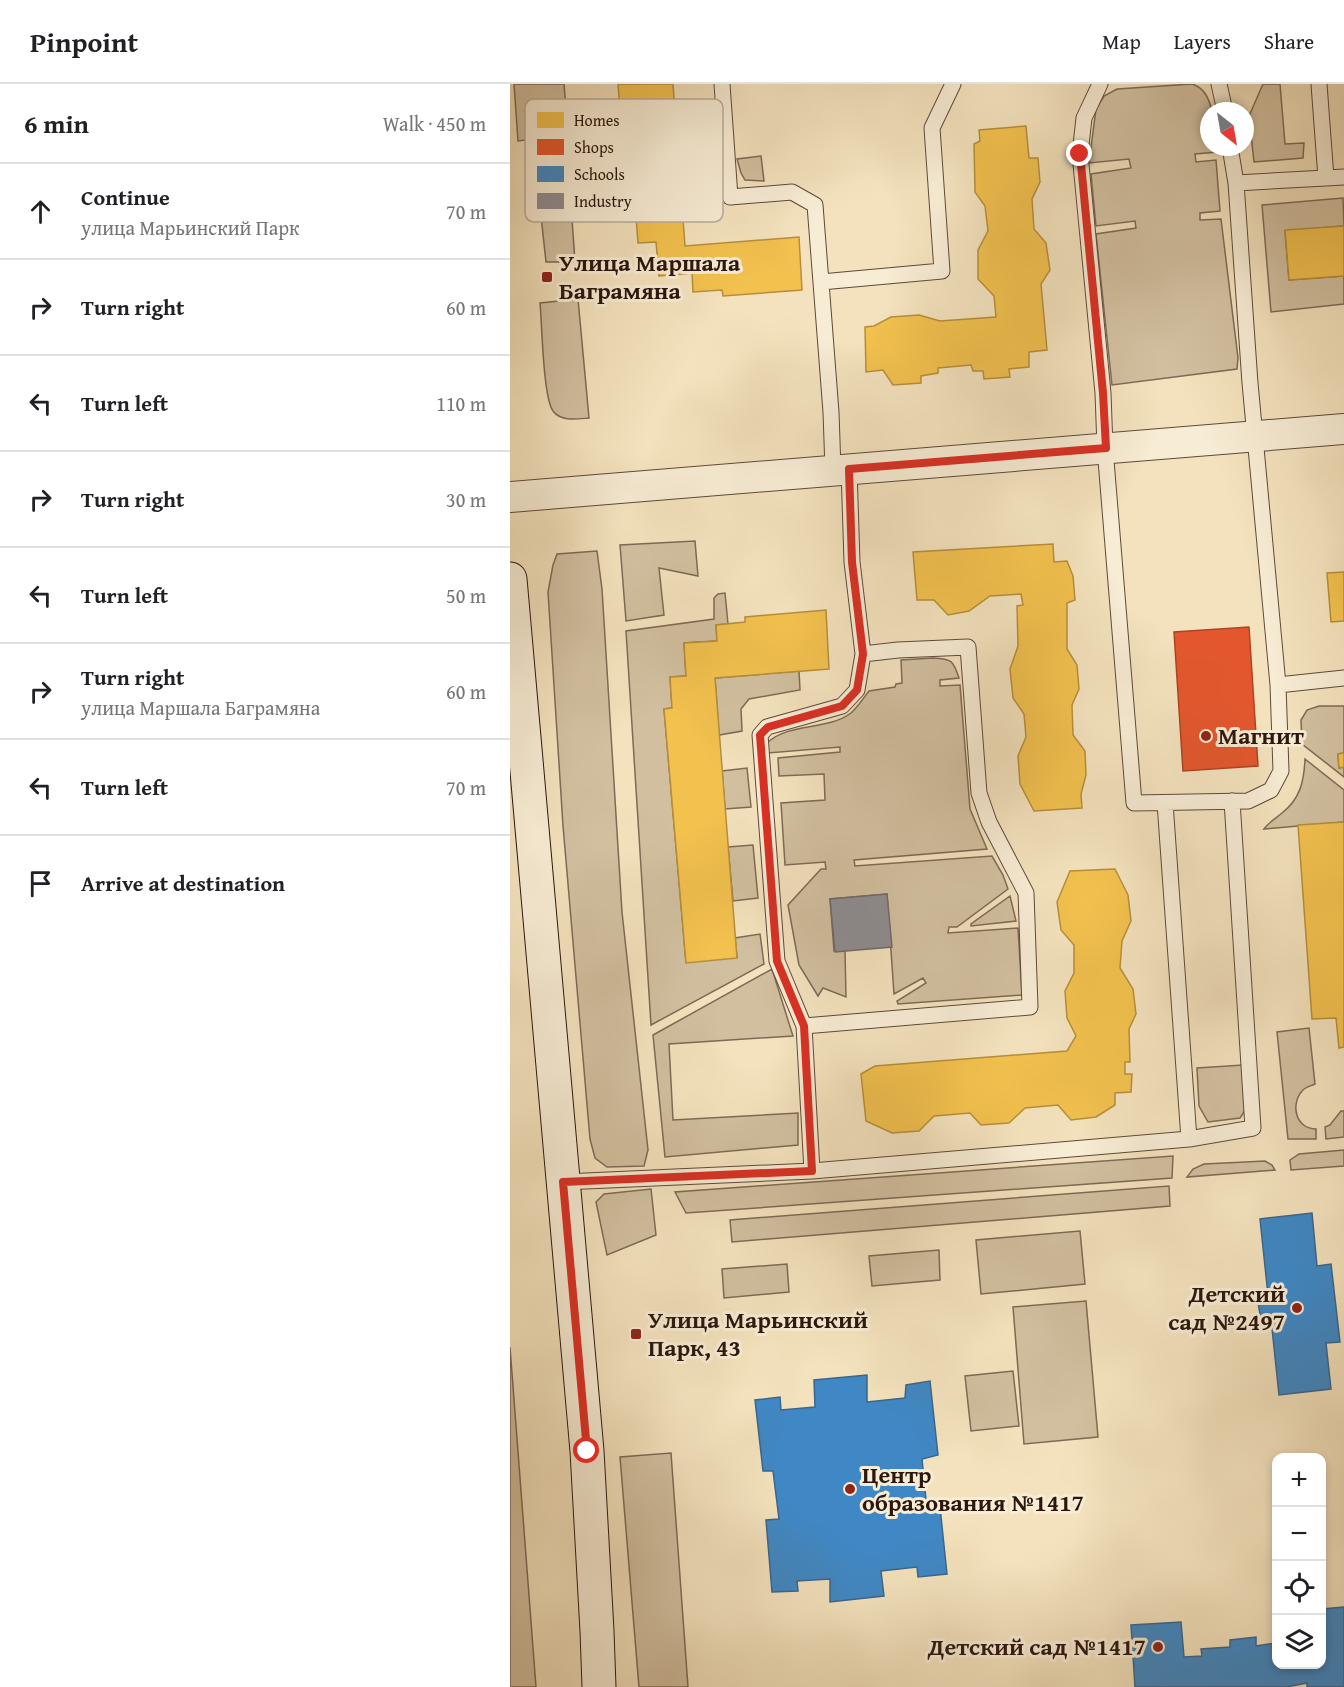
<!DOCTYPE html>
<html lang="en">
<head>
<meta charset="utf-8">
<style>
	:root { --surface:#fff; --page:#f6f6f6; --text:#202124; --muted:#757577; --line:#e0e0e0 }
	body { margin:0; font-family:"Gentium Book Plus",serif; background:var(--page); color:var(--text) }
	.controls { position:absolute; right:18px; bottom:18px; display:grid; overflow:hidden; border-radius:12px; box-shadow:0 3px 9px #0003 }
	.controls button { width:54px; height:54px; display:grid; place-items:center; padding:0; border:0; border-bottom:2px solid var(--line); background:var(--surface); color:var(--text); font:30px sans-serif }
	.compass { position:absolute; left:690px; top:18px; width:54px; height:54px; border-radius:50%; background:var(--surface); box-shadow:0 3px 9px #0003; rotate:149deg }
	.stop { position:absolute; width:18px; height:18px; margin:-14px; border:4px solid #d93025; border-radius:50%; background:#fff }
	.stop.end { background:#d93025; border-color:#fff; box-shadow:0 2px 6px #0008 }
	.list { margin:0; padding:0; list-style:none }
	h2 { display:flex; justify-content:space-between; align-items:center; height:78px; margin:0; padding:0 24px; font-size:26px }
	h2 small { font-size:20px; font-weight:400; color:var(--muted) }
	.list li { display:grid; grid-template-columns:39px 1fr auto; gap:18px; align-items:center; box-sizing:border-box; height:96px; padding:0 24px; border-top:2px solid var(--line) }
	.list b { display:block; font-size:22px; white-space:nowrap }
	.list p { margin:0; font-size:20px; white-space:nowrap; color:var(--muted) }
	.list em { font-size:20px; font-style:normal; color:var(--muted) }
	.icon { flex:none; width:33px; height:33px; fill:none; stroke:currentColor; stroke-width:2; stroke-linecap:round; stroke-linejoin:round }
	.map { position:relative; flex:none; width:834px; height:1603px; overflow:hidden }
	header { display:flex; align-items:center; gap:36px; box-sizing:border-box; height:84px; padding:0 30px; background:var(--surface); border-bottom:2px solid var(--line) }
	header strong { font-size:28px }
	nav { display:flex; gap:33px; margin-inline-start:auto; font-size:21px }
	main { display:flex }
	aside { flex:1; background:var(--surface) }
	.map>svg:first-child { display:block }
	.green { fill:#d1bf9f; stroke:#7e6a56; stroke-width:1.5 }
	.homes { fill:#f2c14e; stroke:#b78e3b; stroke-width:1.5 }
	.shops { fill:#e4572e; stroke:#ad4424; stroke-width:1.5 }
	.schools { fill:#3f88c5; stroke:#39668e; stroke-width:1.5 }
	.industry { fill:#8d8d92; stroke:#70696a; stroke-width:1.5 }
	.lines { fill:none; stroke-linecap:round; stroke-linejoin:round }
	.service-casing { stroke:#5e493a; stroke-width:17 }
	.minor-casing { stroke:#5e493a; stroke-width:32 }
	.secondary-casing { stroke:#2c160e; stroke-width:35 }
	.service { stroke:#f7ecd4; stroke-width:15 }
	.minor { stroke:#f7ecd4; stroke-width:30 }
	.secondary { stroke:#f7ecd4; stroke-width:33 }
	.route { stroke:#d93025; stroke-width:8 }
	.poi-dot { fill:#8f2418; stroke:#f7ecd4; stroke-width:2 }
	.labels { text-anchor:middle; stroke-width:6; stroke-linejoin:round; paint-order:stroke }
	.poi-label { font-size:24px; font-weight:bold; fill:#2c160e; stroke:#f7ecd4; text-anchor:start }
	.key { fill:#f7ecd4; stroke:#baac99; stroke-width:1.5 }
	.key-label { font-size:16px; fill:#2c160e }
</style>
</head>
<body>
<header>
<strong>Pinpoint</strong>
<nav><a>Map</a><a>Layers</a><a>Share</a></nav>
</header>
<main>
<aside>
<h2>6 min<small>Walk · 450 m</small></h2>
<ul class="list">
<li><svg class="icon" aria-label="ahead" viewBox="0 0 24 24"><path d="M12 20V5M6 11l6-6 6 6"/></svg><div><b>Continue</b><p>улица Марьинский Парк</p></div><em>70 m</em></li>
<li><svg class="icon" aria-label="right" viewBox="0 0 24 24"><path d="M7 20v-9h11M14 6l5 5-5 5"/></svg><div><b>Turn right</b></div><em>60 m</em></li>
<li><svg class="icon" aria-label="left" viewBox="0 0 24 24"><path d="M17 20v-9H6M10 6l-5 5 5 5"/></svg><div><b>Turn left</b></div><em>110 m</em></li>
<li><svg class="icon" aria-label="right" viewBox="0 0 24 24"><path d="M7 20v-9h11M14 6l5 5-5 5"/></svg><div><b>Turn right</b></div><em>30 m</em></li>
<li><svg class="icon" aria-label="left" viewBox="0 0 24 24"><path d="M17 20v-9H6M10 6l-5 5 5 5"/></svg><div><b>Turn left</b></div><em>50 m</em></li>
<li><svg class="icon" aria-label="right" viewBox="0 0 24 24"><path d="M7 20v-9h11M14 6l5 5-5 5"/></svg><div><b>Turn right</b><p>улица Маршала Баграмяна</p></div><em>60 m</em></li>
<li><svg class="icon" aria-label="left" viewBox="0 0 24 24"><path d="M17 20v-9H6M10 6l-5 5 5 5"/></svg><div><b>Turn left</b></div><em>70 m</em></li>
<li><svg class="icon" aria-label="arrive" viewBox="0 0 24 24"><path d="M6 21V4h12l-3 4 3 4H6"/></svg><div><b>Arrive at destination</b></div></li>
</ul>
</aside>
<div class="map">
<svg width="834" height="1603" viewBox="0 0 834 1603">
	<rect width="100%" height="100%" fill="#f3e2bd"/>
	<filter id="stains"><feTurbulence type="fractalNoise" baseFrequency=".00333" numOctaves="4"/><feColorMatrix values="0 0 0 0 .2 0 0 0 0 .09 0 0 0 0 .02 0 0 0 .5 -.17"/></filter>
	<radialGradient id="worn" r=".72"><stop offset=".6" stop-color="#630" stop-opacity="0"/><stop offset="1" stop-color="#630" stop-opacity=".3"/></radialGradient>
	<!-- green -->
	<path class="green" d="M4 0H54L58 51 8 57Z
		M682 0C695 4 699 15 702 27H699V63H707L708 68 685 70 686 78 706 76 710 127 690 129V136L711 135 728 274 727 285 602 301 586 150 626 144 625 137 586 142 581 90 621 84 619 75 579 79 586 25 594 12 607 5Z
		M753 0H770L775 60 794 59 793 74 744 78 739 32Z
		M251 72 254 97 235 96 231 89 227 75Z
		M58 77 65 178H36L27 95 31 78Z
		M833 114 834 142 775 147 779 196 834 192V220L761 228 752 121Z
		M68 215 79 334C67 335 51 338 43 327 33 313 32 240 30 219Z
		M185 457 188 492 149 484 154 531 116 537 110 461Z
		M87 467 92 505 112 828 138 1066 134 1082 97 1083 85 1074 80 1055 53 742 38 508 43 481 47 470Z
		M215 509 218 540 206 541 207 557 174 559 176 592 160 593 162 624 154 625 176 878 227 873 225 854 250 850 254 880 141 941 116 547 204 535V514L208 510Z
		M423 574C442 575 443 576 449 594L430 596V602L450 601 460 725 477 765 344 776 345 782 482 772 493 791 498 805 447 843H439L438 849 508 844 512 911 388 920 387 917 416 899 413 894 384 910 377 810 320 815 324 867H335L336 913 313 904 308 912 289 881 278 821 311 785H316L315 778 275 781 271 719 315 716 314 690 269 692 268 674 330 668V663L258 669 257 659C279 638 317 647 341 629 348 623 354 613 359 607L385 603 386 600 392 599 391 576Z
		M289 587 290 606 239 615 231 625 232 647 209 651 205 594Z
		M809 622H834V669L828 670 829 684 834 683V693L792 660 791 636 797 626Z
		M795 675 834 706V738L754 745C759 738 765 735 772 729 790 715 794 698 795 675Z
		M237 684 241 723 215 725 212 687Z
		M243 761 248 814 223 817 218 763Z
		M500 812 506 837 461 842V840Z
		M262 885 283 952 159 960 163 1036 288 1029V1061L155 1073 143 951Z
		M799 944 805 1000C801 1002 795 1003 792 1007 780 1021 786 1045 806 1045V1055H778L767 948Z
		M733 981 736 1025 730 1034 698 1038 689 1022 687 984Z
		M831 1027H834V1053L816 1055 815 1043 820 1041Z
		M834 1066V1082L781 1086 780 1076 789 1070Z
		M663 1072 662 1094 176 1129 165 1108Z
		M755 1077 762 1081 765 1086 677 1093 683 1085 694 1080Z
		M659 1102 660 1122 222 1158 220 1136Z
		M141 1105 146 1151 97 1171 86 1118 94 1110Z
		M570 1147 575 1200 471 1210 466 1156Z
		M429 1166 430 1196 362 1202 359 1172Z
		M277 1180 279 1208 214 1214 212 1185Z
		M576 1217 588 1353 514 1360 503 1223Z
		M0 1263 26 1603H0Z
		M503 1287 509 1342 461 1347 455 1292Z
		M161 1369 178 1603H129L110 1373Z"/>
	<!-- homes -->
	<path class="homes" d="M108 0H163L175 162 289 153 292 206 213 212 212 206 183 208 182 189 149 192 146 158 128 159 126 132 118 133Z
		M516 42 519 74H528L530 98 522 115 524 145 536 159 540 186 531 200 537 266 519 268V283L499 285 500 293 474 295 473 287H463L461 281 428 284V289L411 292V299L383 301 373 286 356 288 355 243 364 242 381 233 409 231 430 237 486 233 484 212 468 195V166L478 147 475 122 465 108 464 60 470 57 469 46Z
		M834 142V192L779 196 775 146Z
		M543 460 544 478 557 477 563 492 565 516 557 519V565L567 581 569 605 562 621 563 651 575 667 576 691 571 710 572 724 524 727 510 700 508 672 516 653 514 630 503 614 500 585 508 562 507 522 513 521 511 510 480 512 459 527 438 531 424 516H407L403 468Z
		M834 488V537L821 538 817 489Z
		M316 526 319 585 205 594 227 874 176 879 154 625 162 624 160 593 176 592 174 559 207 557 206 541 235 538V533Z
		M834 669V683L829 684 828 670Z
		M834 738V963L829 964 826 934 802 935 788 741Z
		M605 785 618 811 621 837 612 857 610 884 623 905 626 930 619 945 620 978H615V990H622L621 1008 605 1009V1021L586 1033 561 1036 548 1021 515 1024 499 1039 471 1041 460 1029 424 1032 409 1047 382 1049 356 1037 351 990 365 982 557 967 566 952 557 934 555 907 564 889V861L551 846 547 818 560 787Z"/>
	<!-- shops -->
	<path class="shops" d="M739 543 748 682 673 687 664 548Z"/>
	<!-- schools -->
	<path class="schools" d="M802 1129 807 1182 821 1180 830 1258 816 1259 821 1305 769 1311 761 1235 751 1236 747 1213 758 1211 750 1135Z
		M357 1291V1318L395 1314 396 1301 420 1297 428 1371 412 1375 417 1426 430 1423 437 1490 408 1493 407 1483 371 1487 374 1512 320 1518V1495L287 1497 288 1507 262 1508 256 1436 269 1435 263 1387H253L245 1316 270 1313 271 1326 305 1323 304 1296Z
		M834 1523V1603H797V1599L777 1603H625L621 1541 671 1538 674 1573 692 1572 691 1565 720 1563V1556L746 1553V1562L766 1559V1580H812V1525Z"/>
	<!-- industry -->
	<path class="industry" d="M377 810 382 863 325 868 320 815Z"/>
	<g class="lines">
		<!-- service casing -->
		<g class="service-casing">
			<path id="service" d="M212 0 220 113 282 108 305 121 321 328 323 386
				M590 0 574 34 570 70 593 309 595 364 624 719 738 717 761 706 771 687 768 601
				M709 0 715 27
				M809 0 816 94 726 99 740 299 768 601 834 594
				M720 63 726 99
				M816 94 834 93
				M311 198 432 187 422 44 443 0
				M655 719 679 1055 743 1044 722 717
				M294 942 520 923 516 809 479 738 469 709 458 563 388 566 353 570
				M302 1087 294 942 267 877 250 651 257 643 332 622 347 606 353 570 342 478 339 385
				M53 1098 302 1087 679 1055"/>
		</g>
		<!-- minor casing -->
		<g class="minor-casing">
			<path id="minor" d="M0 413 834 345"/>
		</g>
		<!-- secondary casing -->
		<g class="secondary-casing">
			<path id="secondary" d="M0 495 77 1367 87 1547 89 1603"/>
		</g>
		<!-- service -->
		<use href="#service" class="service"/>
		<!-- minor -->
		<use href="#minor" class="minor"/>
		<!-- secondary -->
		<use href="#secondary" class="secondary"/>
	</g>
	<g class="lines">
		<!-- route -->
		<path class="route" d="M77 1367 53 1098 302 1087 294 942 267 877 250 651 258 643 332 622 347 606 353 570 342 478 339 385 596 364 593 309 570 70"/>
	</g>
	<!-- markers -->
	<g class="poi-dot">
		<rect x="31" y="187" width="12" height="12" rx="3"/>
		<circle cx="696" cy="652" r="6"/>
		<circle cx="787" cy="1224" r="6"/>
		<rect x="120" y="1244" width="12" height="12" rx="3"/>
		<circle cx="340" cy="1405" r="6"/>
		<circle cx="648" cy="1563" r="6"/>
	</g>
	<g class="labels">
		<!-- poi labels -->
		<g class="poi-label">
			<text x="49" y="187">Улица Маршала<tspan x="49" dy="28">Баграмяна</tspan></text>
			<text x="708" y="660">Магнит</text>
			<text x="775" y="1218" text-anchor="end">Детский<tspan x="775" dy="28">сад №2497</tspan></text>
			<text x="138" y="1244">Улица Марьинский<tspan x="138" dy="28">Парк, 43</tspan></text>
			<text x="352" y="1399">Центр<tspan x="352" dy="28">образования №1417</tspan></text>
			<text x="636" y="1571" text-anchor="end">Детский сад №1417</text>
		</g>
	</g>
	<!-- legend -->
	<rect x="15" y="15" width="198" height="123" rx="9" class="key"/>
	<rect x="27" y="28" width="27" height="16" fill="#f2c14e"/>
	<rect x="27" y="55" width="27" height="16" fill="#e4572e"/>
	<rect x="27" y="82" width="27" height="16" fill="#3f88c5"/>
	<rect x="27" y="109" width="27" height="16" fill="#8d8d92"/>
	<g class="key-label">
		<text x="64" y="42">Homes</text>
		<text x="64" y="69">Shops</text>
		<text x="64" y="96">Schools</text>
		<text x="64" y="123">Industry</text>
	</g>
	<rect width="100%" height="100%" filter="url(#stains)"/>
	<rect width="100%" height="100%" fill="url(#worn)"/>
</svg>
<div class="controls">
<button>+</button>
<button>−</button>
<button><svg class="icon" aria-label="locate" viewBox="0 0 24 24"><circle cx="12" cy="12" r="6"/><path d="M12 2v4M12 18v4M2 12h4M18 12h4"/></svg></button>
<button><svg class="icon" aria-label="layers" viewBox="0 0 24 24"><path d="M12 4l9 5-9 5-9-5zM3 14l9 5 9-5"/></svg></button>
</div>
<svg class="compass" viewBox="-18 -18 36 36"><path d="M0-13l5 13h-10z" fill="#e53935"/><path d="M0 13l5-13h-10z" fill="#757577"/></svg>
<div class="stop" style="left:77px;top:1367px"></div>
<div class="stop end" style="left:570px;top:70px"></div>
</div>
</main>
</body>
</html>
